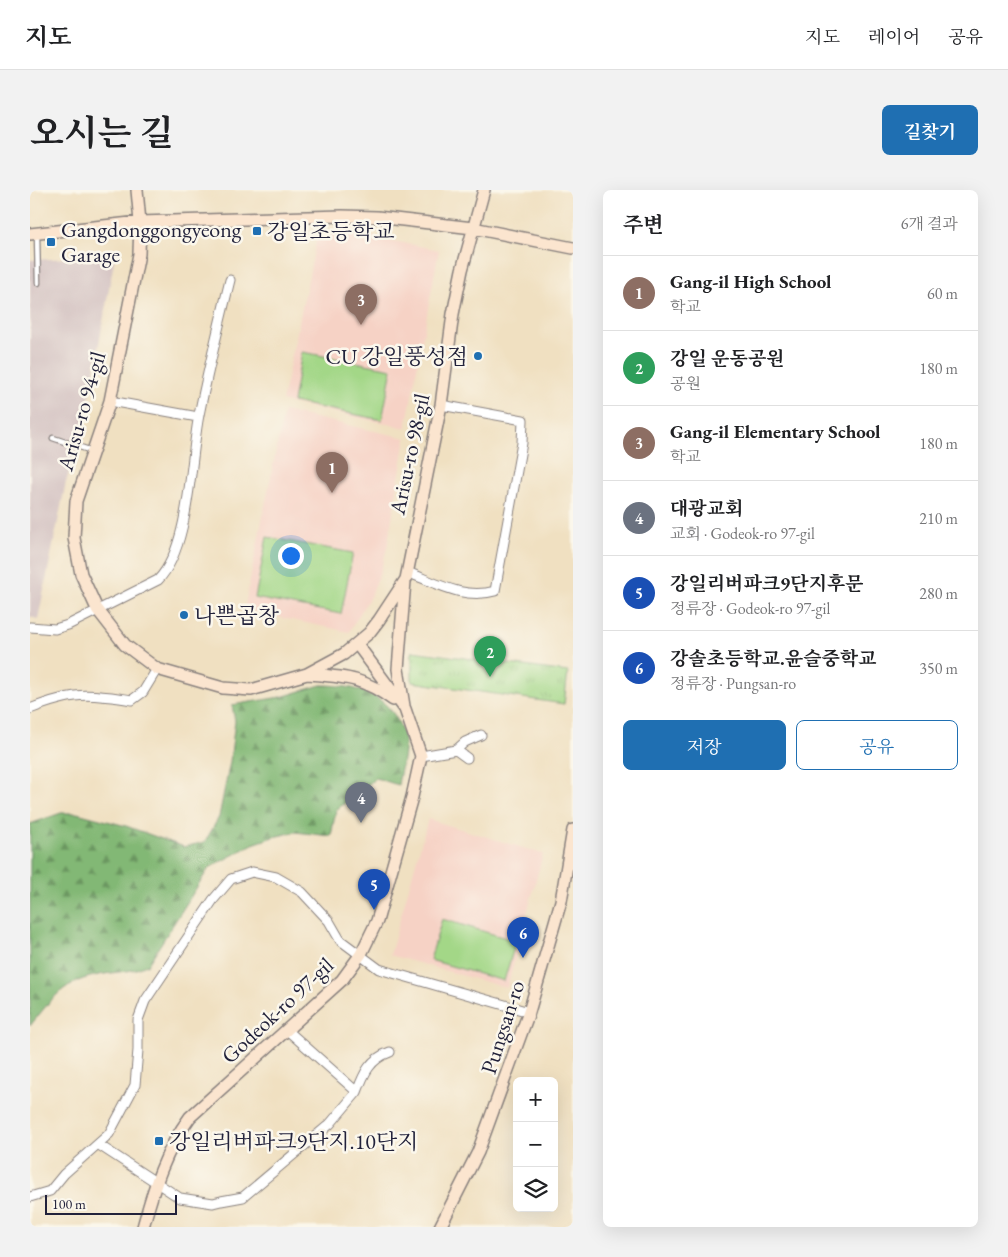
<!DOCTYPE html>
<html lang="ko">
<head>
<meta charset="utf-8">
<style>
	:root { --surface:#fff; --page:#f2f2f2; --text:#202124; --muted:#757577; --line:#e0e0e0; --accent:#1f6fb2 }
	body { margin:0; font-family:"EB Garamond","Noto Serif KR",serif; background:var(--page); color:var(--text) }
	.controls { position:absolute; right:15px; bottom:15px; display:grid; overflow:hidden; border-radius:8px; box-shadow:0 5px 20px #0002 }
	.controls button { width:45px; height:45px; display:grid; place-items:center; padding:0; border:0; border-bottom:1px solid var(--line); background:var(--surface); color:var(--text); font:25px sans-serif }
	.scale { position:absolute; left:15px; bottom:12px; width:132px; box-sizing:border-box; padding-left:5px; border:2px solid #22223b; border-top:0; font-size:14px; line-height:18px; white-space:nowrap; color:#22223b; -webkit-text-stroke:4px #fbf7ec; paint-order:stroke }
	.you { position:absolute; left:260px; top:365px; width:18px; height:18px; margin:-12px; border:4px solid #fff; border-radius:50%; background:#1a73e8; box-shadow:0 0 0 8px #1a73e833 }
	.badge { display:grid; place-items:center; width:32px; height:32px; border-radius:50%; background:var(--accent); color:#fff; font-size:16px; font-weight:700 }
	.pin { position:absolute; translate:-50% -41px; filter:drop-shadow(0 1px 2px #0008) }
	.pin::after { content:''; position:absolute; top:26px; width:18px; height:15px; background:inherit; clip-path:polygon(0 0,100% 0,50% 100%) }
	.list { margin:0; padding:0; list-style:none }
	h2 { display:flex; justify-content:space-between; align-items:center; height:65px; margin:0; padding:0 20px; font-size:21px }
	h2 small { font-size:16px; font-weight:400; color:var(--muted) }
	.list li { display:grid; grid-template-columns:32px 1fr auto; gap:15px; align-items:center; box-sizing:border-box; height:75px; padding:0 20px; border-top:1px solid var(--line) }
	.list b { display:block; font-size:19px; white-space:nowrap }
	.list p { margin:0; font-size:16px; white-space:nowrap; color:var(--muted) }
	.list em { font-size:16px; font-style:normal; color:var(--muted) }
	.actions { display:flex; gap:10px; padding:15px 20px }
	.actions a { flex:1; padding:11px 0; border:1px solid var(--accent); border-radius:8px; text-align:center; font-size:18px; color:var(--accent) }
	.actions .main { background:var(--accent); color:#fff }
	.icon { flex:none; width:28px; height:28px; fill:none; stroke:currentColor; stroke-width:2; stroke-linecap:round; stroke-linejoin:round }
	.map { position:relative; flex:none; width:543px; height:1037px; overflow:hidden; border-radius:8px }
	header { display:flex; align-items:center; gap:30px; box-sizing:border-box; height:70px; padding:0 25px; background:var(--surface); border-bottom:1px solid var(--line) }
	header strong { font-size:24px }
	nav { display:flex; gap:28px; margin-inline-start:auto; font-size:18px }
	.intro { display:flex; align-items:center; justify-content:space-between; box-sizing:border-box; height:120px; padding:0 30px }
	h1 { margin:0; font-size:35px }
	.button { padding:12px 22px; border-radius:8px; background:var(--accent); color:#fff; font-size:18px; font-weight:700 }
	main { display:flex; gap:30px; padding:0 30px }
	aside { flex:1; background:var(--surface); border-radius:8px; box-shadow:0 5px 20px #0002 }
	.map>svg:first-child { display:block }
	.built { fill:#f6d2c5 }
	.industrial { fill:#d1bfbf }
	.grass { fill:#a3d787; stroke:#627c61 }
	.forest { fill:url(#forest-firs); stroke:#526d58 }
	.park { fill:url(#park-tufts); stroke:#627c61 }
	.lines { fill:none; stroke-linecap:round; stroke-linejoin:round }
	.lane-casing { stroke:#89817e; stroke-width:7 }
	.street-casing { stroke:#89817e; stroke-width:11 }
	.secondary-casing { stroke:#89817e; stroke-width:14 }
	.lane { stroke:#fff; stroke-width:4.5 }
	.street { stroke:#fff; stroke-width:9 }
	.secondary { stroke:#fbe5cf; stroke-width:11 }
	.poi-dot { fill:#1f6fb2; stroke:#fbf7ec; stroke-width:2 }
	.labels { text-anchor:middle; stroke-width:5; stroke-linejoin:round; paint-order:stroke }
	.poi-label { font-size:22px; fill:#22223b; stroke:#fbf7ec; text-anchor:start }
	.street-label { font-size:22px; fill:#22223b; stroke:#fbf7ec }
</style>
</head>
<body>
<header>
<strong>지도</strong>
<nav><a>지도</a><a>레이어</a><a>공유</a></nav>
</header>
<div class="intro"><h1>오시는 길</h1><a class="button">길찾기</a></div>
<main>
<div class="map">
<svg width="543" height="1037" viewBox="0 0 543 1037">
	<defs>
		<pattern id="forest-firs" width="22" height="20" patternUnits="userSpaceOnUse" patternTransform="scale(1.25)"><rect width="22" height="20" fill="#82b874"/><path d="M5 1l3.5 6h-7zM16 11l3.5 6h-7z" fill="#6a9560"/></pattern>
		<pattern id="park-tufts" width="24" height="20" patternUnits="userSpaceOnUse" patternTransform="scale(1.25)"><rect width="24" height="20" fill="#a3d787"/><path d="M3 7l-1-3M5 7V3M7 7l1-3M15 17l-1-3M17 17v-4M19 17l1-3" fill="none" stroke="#8cb875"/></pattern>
	</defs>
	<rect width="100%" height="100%" fill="#fbf7ec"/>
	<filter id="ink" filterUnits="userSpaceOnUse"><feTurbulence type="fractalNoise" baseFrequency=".02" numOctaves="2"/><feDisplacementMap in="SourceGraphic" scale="10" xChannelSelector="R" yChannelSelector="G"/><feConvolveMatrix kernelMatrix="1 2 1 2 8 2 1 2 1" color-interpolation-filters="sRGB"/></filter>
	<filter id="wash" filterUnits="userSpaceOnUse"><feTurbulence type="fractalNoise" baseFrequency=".0096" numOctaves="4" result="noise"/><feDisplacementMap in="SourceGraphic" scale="20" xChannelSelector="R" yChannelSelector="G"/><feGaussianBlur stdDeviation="1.12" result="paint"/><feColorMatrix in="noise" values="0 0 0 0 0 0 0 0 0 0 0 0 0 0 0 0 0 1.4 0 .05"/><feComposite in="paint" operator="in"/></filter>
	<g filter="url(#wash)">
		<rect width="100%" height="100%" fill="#f0e0c1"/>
		<!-- built -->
		<path class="built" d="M288 43H323L409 60 376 238 252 211Z
			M254 221 376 248 357 358 350 383 341 405 319 442 214 420Z
			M398 629 513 664 477 798 360 765Z"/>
		<!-- industrial -->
		<path class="industrial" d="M85 66 54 236 36 292 8 429 0 427V70Z"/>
		<!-- grass -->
		<path class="grass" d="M272 162 362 179 352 230 263 212Z
			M237 347 323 363 311 424 225 408Z
			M412 729 486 751 474 791 400 770Z"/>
		<!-- forest -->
		<path class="forest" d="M291 495C329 495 365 506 374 549 376 562 370 581 368 595L346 588 306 620 301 646 265 642 243 647 223 654 179 678 118 774C106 781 95 781 81 783 36 789 27 802 0 836V634L31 623H47L96 636 154 657 175 652 189 627 200 572 205 531 202 515 251 507Z"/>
		<!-- park -->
		<path class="park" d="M382 461 538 482 534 514 382 492Z"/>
	</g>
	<g filter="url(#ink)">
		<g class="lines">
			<!-- lane casing -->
			<g class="lane-casing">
				<path id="lane" d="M7 45 8 93
					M23 248 62 261"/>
			</g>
			<!-- street casing -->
			<g class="street-casing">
				<path id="street" d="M80 211 168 227
					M377 382C406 393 434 410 465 401L492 253 493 230 411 215
					M0 437 25 439 38 435 128 390C160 358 160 270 169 225 178 180 189 135 200 90
					M0 519C43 502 57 503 102 510L113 502 127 479
					M426 560 437 568
					M391 566 426 560 435 552 451 545
					M327 902C334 883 340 869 360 862
					M69 955 150 1008 183 1013 191 1011 213 1007 300 934 327 902 257 840
					M0 1007 20 1001 34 984 79 944 105 895 108 860V830L115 811 183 710 201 689 222 682 246 687 272 702 299 731 310 750 349 779 499 822"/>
			</g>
			<!-- secondary casing -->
			<g class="secondary-casing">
				<path id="secondary" d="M107 0 110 32 109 64 80 211 46 311 44 348 51 384 67 419 95 455 127 479 193 498 221 500 277 484 314 464 339 443 349 430 376 389 411 215 423 124 432 80 454 0
					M0 44 110 32 312 26 347 27 443 38 543 58
					M278 484C315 487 333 487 363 510
					M374 516 368 479 375 391
					M113 1037C124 997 135 961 160 927L312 790 331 764 347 731 382 607 391 566 375 519 327 454
					M410 1037 448 962 499 822 531 711 543 640"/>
			</g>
			<!-- lane -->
			<use href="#lane" class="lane"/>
			<!-- street -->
			<use href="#street" class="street"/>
			<!-- secondary -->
			<use href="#secondary" class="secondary"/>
		</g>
	</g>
	<!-- markers -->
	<g class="poi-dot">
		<rect x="222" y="36" width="10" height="10" rx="2.5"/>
		<rect x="16" y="47" width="10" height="10" rx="2.5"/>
		<circle cx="448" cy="166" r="5"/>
		<circle cx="154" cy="425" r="5"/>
		<rect x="124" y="946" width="10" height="10" rx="2.5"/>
	</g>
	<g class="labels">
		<!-- poi labels -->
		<g class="poi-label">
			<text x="31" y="47">Gangdonggongyeong<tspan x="31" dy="25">Garage</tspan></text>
			<text x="237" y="49">강일초등학교</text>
			<text x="438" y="174" text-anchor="end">CU 강일풍성점</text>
			<text x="164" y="433">나쁜곱창</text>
			<text x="139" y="959">강일리버파크9단지.10단지</text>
		</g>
		<!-- street labels -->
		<g class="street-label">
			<text transform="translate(51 221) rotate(-74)" y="8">Arisu-ro 94-gil</text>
			<text transform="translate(379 264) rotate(-78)" y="8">Arisu-ro 98-gil</text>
			<text transform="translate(247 820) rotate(-43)" y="8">Godeok-ro 97-gil</text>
			<text transform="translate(472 837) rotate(-72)" y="8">Pungsan-ro</text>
		</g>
	</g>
</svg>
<div class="controls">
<button>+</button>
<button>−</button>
<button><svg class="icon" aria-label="layers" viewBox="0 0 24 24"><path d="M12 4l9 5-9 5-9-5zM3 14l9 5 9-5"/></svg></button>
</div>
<div class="scale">100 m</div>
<div class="you"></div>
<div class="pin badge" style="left:302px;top:303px;background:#8d6e63">1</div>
<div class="pin badge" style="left:460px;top:487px;background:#2e9e5b">2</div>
<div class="pin badge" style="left:331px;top:135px;background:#8d6e63">3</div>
<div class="pin badge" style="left:331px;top:633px;background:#6b7280">4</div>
<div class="pin badge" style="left:344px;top:720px;background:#1a4fb4">5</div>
<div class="pin badge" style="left:493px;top:768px;background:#1a4fb4">6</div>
</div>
<aside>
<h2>주변<small>6개 결과</small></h2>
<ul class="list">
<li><span class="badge" style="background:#8d6e63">1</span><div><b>Gang-il High School</b><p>학교</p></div><em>60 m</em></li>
<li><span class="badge" style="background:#2e9e5b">2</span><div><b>강일 운동공원</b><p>공원</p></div><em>180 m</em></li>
<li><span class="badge" style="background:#8d6e63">3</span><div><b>Gang-il Elementary School</b><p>학교</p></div><em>180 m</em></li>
<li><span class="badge" style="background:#6b7280">4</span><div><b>대광교회</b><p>교회 · Godeok-ro 97-gil</p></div><em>210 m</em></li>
<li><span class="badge" style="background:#1a4fb4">5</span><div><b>강일리버파크9단지후문</b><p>정류장 · Godeok-ro 97-gil</p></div><em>280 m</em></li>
<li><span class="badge" style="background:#1a4fb4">6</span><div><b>강솔초등학교.윤슬중학교</b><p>정류장 · Pungsan-ro</p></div><em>350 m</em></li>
</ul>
<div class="actions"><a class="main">저장</a><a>공유</a></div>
</aside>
</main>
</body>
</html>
